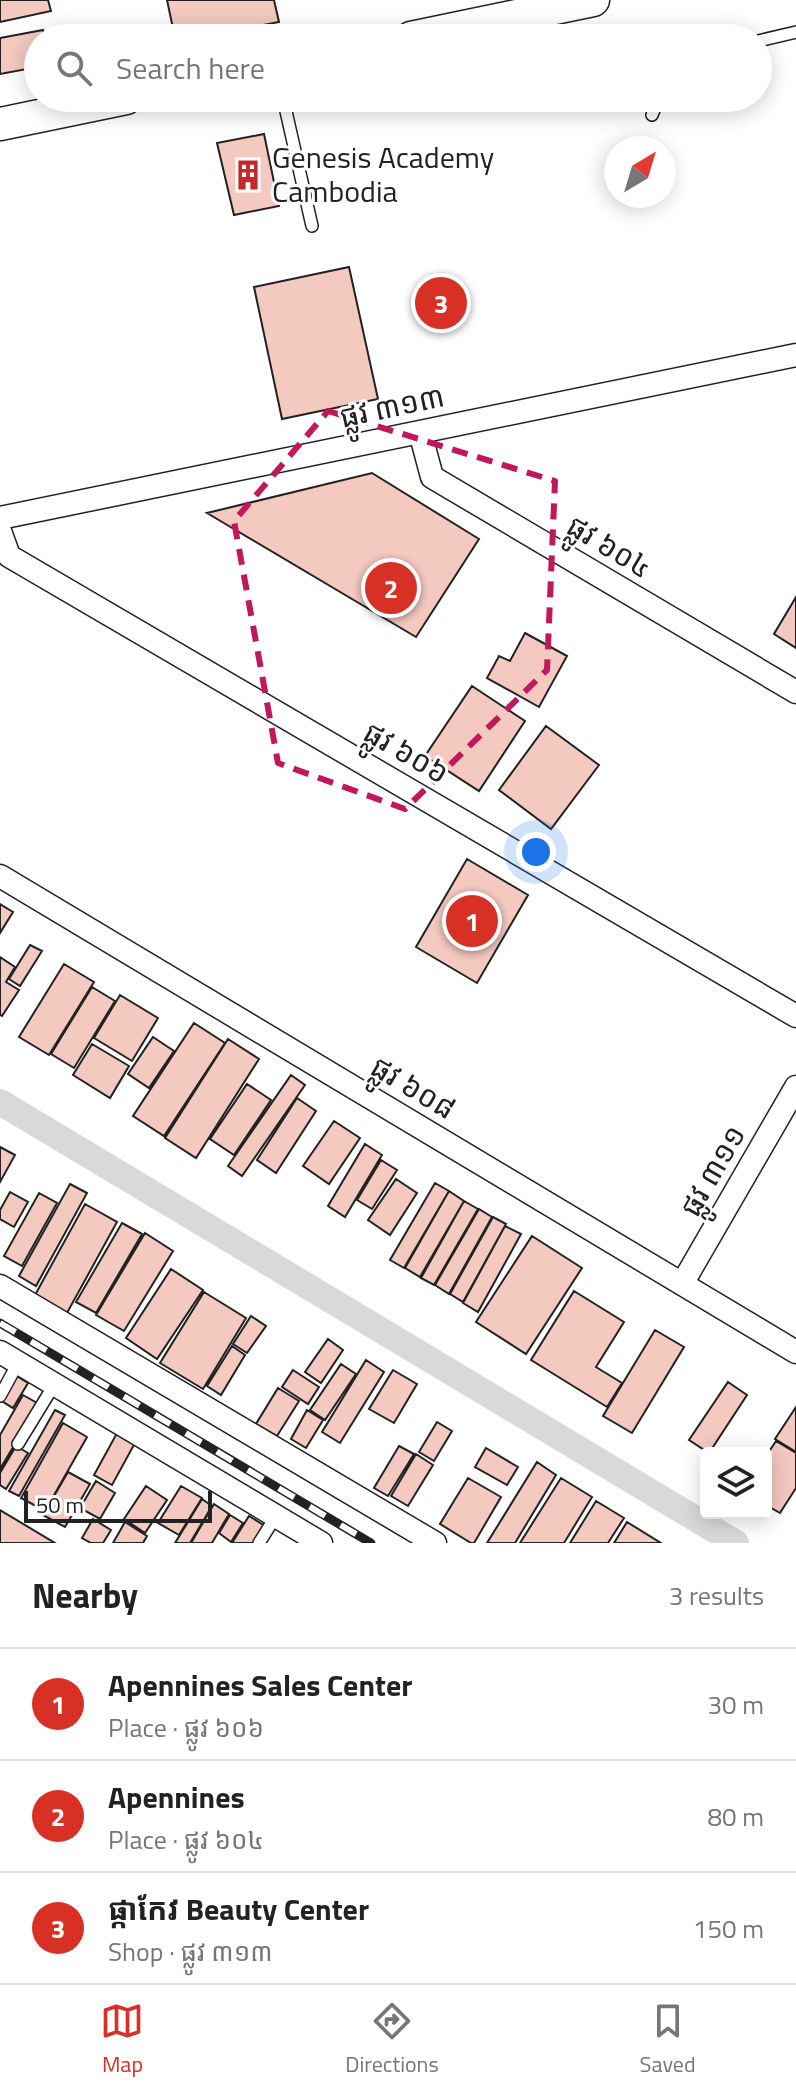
<!DOCTYPE html>
<html lang="en">
<head>
<meta charset="utf-8">
<style>
	:root { --surface:#fff; --page:#f6f6f6; --text:#222; --muted:#767676; --line:#e0e0e0; --accent:#d93025 }
	body { margin:0; font-family:"Titillium Web","Noto Sans Khmer",sans-serif; background:var(--page); color:var(--text) }
	.controls { position:absolute; right:24px; bottom:24px; display:grid; overflow:hidden; border-radius:8px; box-shadow:0 4px 20px #0003 }
	.controls button { width:72px; height:72px; display:grid; place-items:center; padding:0; border:0; border-bottom:2px solid var(--line); background:var(--surface); color:var(--text); font:40px sans-serif }
	.compass { position:absolute; left:604px; top:136px; width:72px; height:72px; border-radius:50%; background:var(--surface); box-shadow:0 4px 20px #0003; rotate:38deg }
	.scale { position:absolute; left:24px; bottom:20px; width:188px; box-sizing:border-box; padding-left:8px; border:4px solid #222; border-top:0; font-size:22px; line-height:28px; white-space:nowrap; color:#222; -webkit-text-stroke:6px #fff; paint-order:stroke }
	.you { position:absolute; left:536px; top:852px; width:28px; height:28px; margin:-20px; border:6px solid #fff; border-radius:50%; background:#1a73e8; box-shadow:0 0 0 12px #1a73e833 }
	.badge { display:grid; place-items:center; width:52px; height:52px; border-radius:50%; background:var(--accent); color:#fff; font-size:26px; font-weight:700 }
	.pin { position:absolute; translate:-50% -50%; border:4px solid #fff; box-shadow:0 2px 8px #0006 }
	.list { margin:0; padding:0; list-style:none }
	h2 { display:flex; justify-content:space-between; align-items:center; height:104px; margin:0; padding:0 32px; font-size:34px }
	h2 small { font-size:26px; font-weight:400; color:var(--muted) }
	.list li { display:grid; grid-template-columns:52px 1fr auto; gap:24px; align-items:center; box-sizing:border-box; height:112px; padding:0 32px; border-top:2px solid var(--line) }
	.list b { display:block; font-size:30px; white-space:nowrap }
	.list p { margin:0; font-size:26px; white-space:nowrap; color:var(--muted) }
	.list em { font-size:26px; font-style:normal; color:var(--muted) }
	.icon { flex:none; width:44px; height:44px; fill:none; stroke:currentColor; stroke-width:2; stroke-linecap:round; stroke-linejoin:round }
	.map { position:relative; flex:none; width:796px; height:1543px; overflow:hidden }
	.search { position:absolute; background:var(--surface); box-shadow:0 4px 20px #0003; left:24px; right:24px; top:24px; height:88px; display:flex; align-items:center; gap:20px; box-sizing:border-box; padding:0 28px; border-radius:44px; color:var(--muted); font-size:30px }
	.sheet { height:440px; background:var(--surface) }
	nav { display:flex; justify-content:space-around; align-items:center; box-sizing:border-box; height:112px; border-top:2px solid var(--line); background:var(--surface); font-size:22px; color:var(--muted) }
	nav a { display:grid; justify-items:center; gap:4px }
	nav .on { color:var(--accent) }
	.map>svg:first-child { display:block }
	.lines { fill:none; stroke-linecap:round; stroke-linejoin:round }
	.canal { stroke:#d9d9d9; stroke-width:26 }
	.building { fill:#f3c9c0; stroke:#222; stroke-width:2 }
	.lane-casing { stroke:#222; stroke-width:14 }
	.street-casing { stroke:#222; stroke-width:25 }
	.secondary-casing { stroke:#222; stroke-width:35 }
	.lane { stroke:#fff; stroke-width:11 }
	.street { stroke:#fff; stroke-width:22 }
	.secondary { stroke:#fff; stroke-width:32 }
	.rail-casing { stroke:#222; stroke-width:9 }
	.rail { stroke:#fff; stroke-width:6; stroke-dasharray:18; stroke-linecap:butt }
	.marked { fill:none; stroke:#c2185b; stroke-width:6; stroke-dasharray:16 10; stroke-linejoin:round }
	.labels { text-anchor:middle; stroke-width:6; stroke-linejoin:round; paint-order:stroke }
	.poi-label { font-size:30px; fill:#222; stroke:#fff; text-anchor:start }
	.street-label { font-size:30px; fill:#222; stroke:#fff }
</style>
</head>
<body>
<div class="map">
<svg width="796" height="1543" viewBox="0 0 796 1543">
	<rect width="100%" height="100%" fill="#fff"/>
	<g class="lines">
		<!-- canal -->
		<path class="canal" d="M0 1102 736 1543"/>
	</g>
	<!-- building -->
	<path class="building" d="M0 0H48L51 11 0 22Z
		M167 0H274L279 22 194 38H175Z
		M43 30 45 38H38V67L0 74V38Z
		M264 134 279 206 234 215 217 143Z
		M349 267 378 399 282 419 254 287Z
		M372 473 479 539 416 637 207 513Z
		M796 597V648L774 634Z
		M525 633 567 656 539 707 487 678 499 656 510 661Z
		M472 686 525 721 479 791 425 756Z
		M546 726 599 765 551 829 499 790Z
		M467 859 528 895 477 983 416 947Z
		M0 904 13 912 0 933Z
		M30 945 42 951 20 986 9 979Z
		M0 957 15 967 6 982 19 990 2 1016 0 1015Z
		M64 964 94 982 49 1055 19 1037Z
		M92 987 115 1001 74 1068 51 1054Z
		M120 995 158 1018 132 1061 94 1038Z
		M194 1023 225 1043 164 1136 133 1116Z
		M153 1037 174 1051 149 1088 128 1074Z
		M228 1039 259 1059 196 1158 165 1138Z
		M92 1044 129 1066 110 1098 73 1075Z
		M291 1075 305 1085 242 1176 228 1166Z
		M247 1084 271 1100 234 1155 210 1139Z
		M297 1098 316 1111 276 1173 257 1160Z
		M334 1121 360 1138 329 1184 303 1166Z
		M365 1144 382 1155 345 1217 328 1206Z
		M0 1147 15 1155 0 1182Z
		M381 1160 397 1170 372 1209 357 1200Z
		M396 1179 417 1193 390 1235 368 1220Z
		M435 1183 449 1191 404 1268 390 1260Z
		M70 1184 87 1193 36 1286 19 1276Z
		M449 1191 464 1201 420 1277 405 1268Z
		M10 1192 28 1202 14 1227 0 1219V1210Z
		M39 1193 57 1203 22 1266 4 1256Z
		M464 1201 478 1209 434 1285 421 1278Z
		M85 1204 117 1222 67 1313 35 1295Z
		M479 1209 492 1217 449 1294 435 1285Z
		M493 1217 506 1224 463 1302 450 1294Z
		M122 1223 142 1234 96 1313 76 1302Z
		M505 1226 521 1234 478 1312 463 1303Z
		M145 1233 173 1251 124 1331 96 1315Z
		M532 1236 582 1268 526 1354 476 1322Z
		M171 1269 203 1290 157 1359 126 1338Z
		M574 1291 624 1322 596 1367 622 1383 607 1407 531 1360Z
		M204 1292 246 1318 203 1389 160 1363Z
		M251 1316 266 1326 247 1353 233 1344Z
		M655 1330 684 1347 632 1433 603 1416Z
		M328 1339 343 1350 321 1383 305 1372Z
		M232 1346 245 1355 221 1395 207 1386Z
		M366 1360 384 1372 340 1443 322 1432Z
		M341 1364 356 1374 325 1420 310 1410Z
		M293 1370 319 1387 308 1404 282 1387Z
		M393 1370 417 1384 394 1423 369 1409Z
		M15 1375 28 1383 13 1408 0 1400Z
		M728 1382 747 1395 709 1453 689 1440Z
		M278 1388 299 1401 277 1436 256 1424Z
		M23 1395 39 1404 0 1469V1435Z
		M796 1407V1452L775 1439Z
		M55 1410 65 1415 19 1496 9 1491Z
		M307 1410 323 1420 306 1448 291 1439Z
		M437 1422 452 1431 434 1461 419 1452Z
		M63 1423 87 1437 45 1511 21 1498Z
		M117 1433 135 1443 112 1485 94 1475Z
		M776 1441 796 1453V1488L780 1513 766 1505V1456Z
		M16 1446 28 1453 6 1489 0 1485V1473Z
		M399 1446 414 1454 388 1496 374 1488Z
		M486 1448 518 1467 507 1485 475 1467Z
		M416 1454 433 1465 408 1506 391 1496Z
		M537 1462 556 1475 515 1543H487Z
		M68 1472 90 1484 65 1527 43 1515Z
		M468 1478 501 1497 474 1543H471L440 1524Z
		M561 1478 592 1497 564 1543H520Z
		M96 1481 115 1493 100 1519 80 1508Z
		M146 1486 167 1500 145 1533 124 1519Z
		M181 1486 202 1498 179 1535 158 1523Z
		M202 1499 212 1506 190 1543H175Z
		M596 1501 624 1518 608 1543H570Z
		M214 1504 229 1514 212 1543H191Z
		M0 1510 55 1543H0Z
		M230 1515 243 1523 231 1542 219 1533Z
		M249 1516 265 1526 254 1543H232Z
		M93 1519 111 1530 103 1543H91L82 1538Z
		M125 1522 147 1536 143 1543H113Z
		M627 1522 661 1543H614Z"/>
	<g class="lines">
		<!-- lane casing -->
		<g class="lane-casing">
			<path id="lane" d="M758 41 796 32
				M283 98 312 226
				M652 115 659 98
				M0 1396 18 1363
				M18 1444 54 1385
				M259 1543 276 1516"/>
		</g>
		<!-- street casing -->
		<g class="street-casing">
			<path id="street" d="M420 432 432 477 796 692
				M0 518 796 355
				M0 531 9 556 796 1016
				M0 876 796 1352
				M682 1284 796 1087
				M0 1286 435 1543
				M0 1352 321 1543"/>
		</g>
		<!-- secondary casing -->
		<g class="secondary-casing">
			<path id="secondary" d="M411 38 593 0
				M0 124 126 98"/>
		</g>
		<!-- lane -->
		<use href="#lane" class="lane"/>
		<!-- street -->
		<use href="#street" class="street"/>
		<!-- secondary -->
		<use href="#secondary" class="secondary"/>
		<!-- rail casing -->
		<g class="rail-casing">
			<path id="rail" d="M0 1323 371 1543"/>
		</g>
		<!-- rail -->
		<use href="#rail" class="rail"/>
	</g>
	<!-- marked area -->
	<path class="marked" d="M328 411 555 481 547 670 405 809 278 763 234 521Z"/>
	<!-- icons -->
	<defs>
		<g id="building-bare" transform="scale(2.4)"><path d="M-4-6H4V6H1V3H-1V6H-4ZM-2.5-4.3h1.7v1.8h-1.7ZM.8-4.3h1.7v1.8H.8ZM-2.5-1h1.7V.8h-1.7ZM.8-1h1.7V.8H.8Z" fill="#c62828" stroke="#fff" stroke-width="2.5" paint-order="stroke"/></g>
	</defs>
	<g fill-rule="evenodd">
		<use href="#building-bare" x="248" y="175"/>
	</g>
	<g class="labels">
		<!-- poi labels -->
		<g class="poi-label">
			<text x="272" y="168">Genesis Academy<tspan x="272" dy="34">Cambodia</tspan></text>
		</g>
		<!-- street labels -->
		<g class="street-label">
			<text transform="translate(392 407) rotate(-12)" y="10">ផ្លូវ ៣១៣</text>
			<text transform="translate(609 547) rotate(31)" y="10">ផ្លូវ ៦០៤</text>
			<text transform="translate(406 753) rotate(30)" y="10">ផ្លូវ ៦០៦</text>
			<text transform="translate(413 1088) rotate(31)" y="10">ផ្លូវ ៦០៨</text>
			<text transform="translate(713 1171) rotate(-60)" y="10">ផ្លូវ ៣១១</text>
		</g>
	</g>
</svg>
<div class="controls">
<button><svg class="icon" aria-label="layers" viewBox="0 0 24 24"><path d="M12 4l9 5-9 5-9-5zM3 14l9 5 9-5"/></svg></button>
</div>
<svg class="compass" viewBox="-18 -18 36 36"><path d="M0-13l5 13h-10z" fill="#e53935"/><path d="M0 13l5-13h-10z" fill="#767676"/></svg>
<div class="scale">50 m</div>
<div class="you"></div>
<div class="pin badge" style="left:472px;top:921px">1</div>
<div class="pin badge" style="left:391px;top:588px">2</div>
<div class="pin badge" style="left:441px;top:303px">3</div>
<div class="search"><svg class="icon" aria-label="search" viewBox="0 0 24 24"><circle cx="10" cy="10" r="6"/><path d="M15 15l6 6"/></svg>Search here</div>
</div>
<section class="sheet">
<h2>Nearby<small>3 results</small></h2>
<ul class="list">
<li><span class="badge">1</span><div><b>Apennines Sales Center</b><p>Place · ផ្លូវ ៦០៦</p></div><em>30 m</em></li>
<li><span class="badge">2</span><div><b>Apennines</b><p>Place · ផ្លូវ ៦០៤</p></div><em>80 m</em></li>
<li><span class="badge">3</span><div><b>ផ្កាកែវ Beauty Center</b><p>Shop · ផ្លូវ ៣១៣</p></div><em>150 m</em></li>
</ul>
</section>
<nav>
<a class="on"><svg class="icon" aria-label="map" viewBox="0 0 24 24"><path d="M3 6l6-2 6 2 6-2v14l-6 2-6-2-6 2zM9 4v14M15 6v14"/></svg>Map</a>
<a><svg class="icon" aria-label="directions" viewBox="0 0 24 24"><path d="M12 3l9 9-9 9-9-9zM9 14v-3h6M13 9l2 2-2 2"/></svg>Directions</a>
<a><svg class="icon" aria-label="saved" viewBox="0 0 24 24"><path d="M7 4h10v16l-5-4-5 4z"/></svg>Saved</a>
</nav>
</body>
</html>
